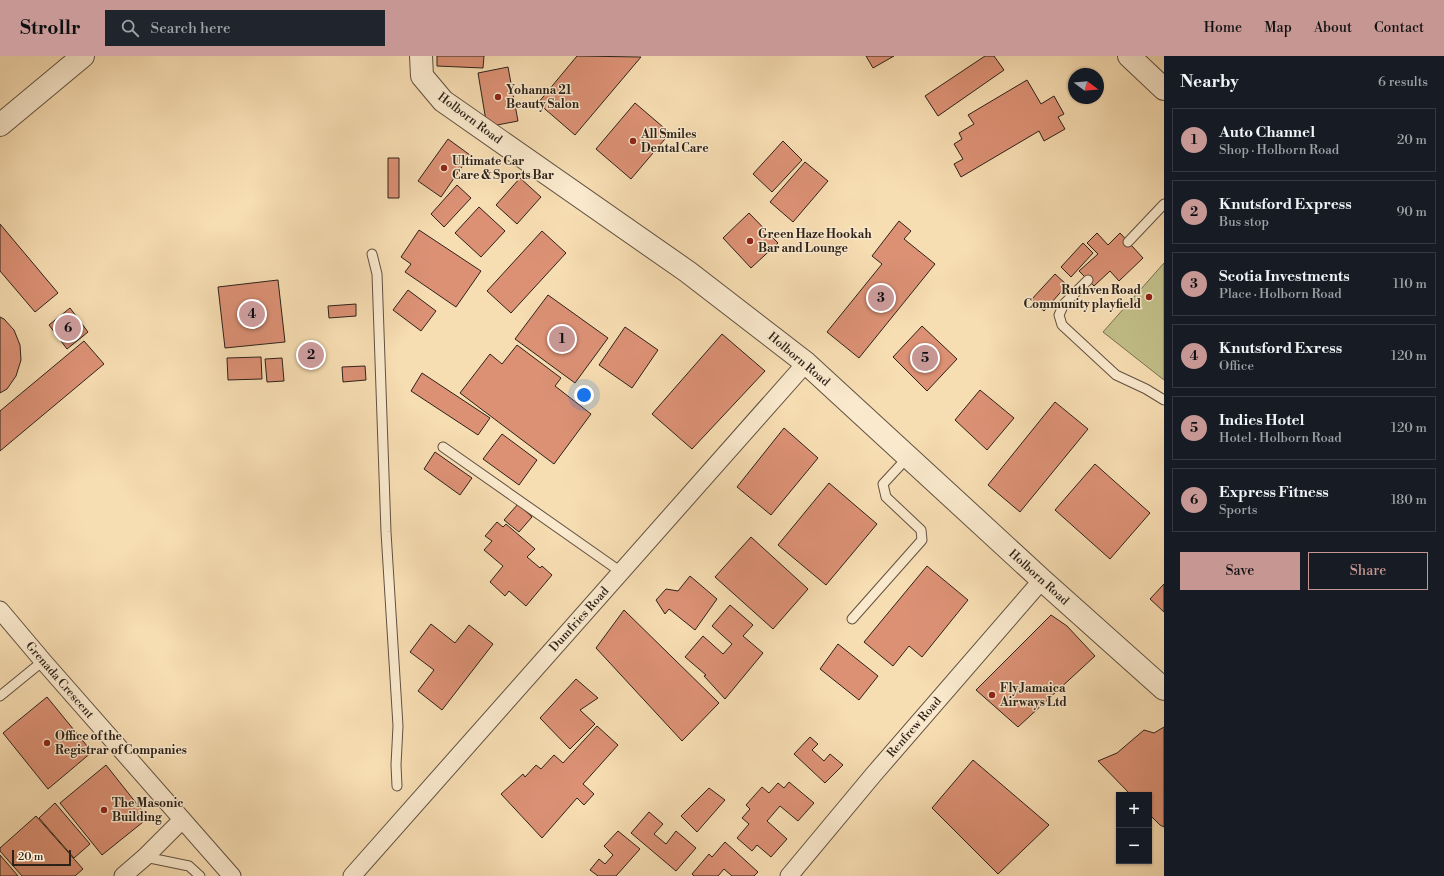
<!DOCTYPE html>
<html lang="en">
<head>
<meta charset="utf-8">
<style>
	:root { --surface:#171b24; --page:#20242c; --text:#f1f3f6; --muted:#9ea1a6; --line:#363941; --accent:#c59692 }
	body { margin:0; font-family:"Libre Bodoni",serif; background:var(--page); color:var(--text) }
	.controls { position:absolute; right:12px; bottom:12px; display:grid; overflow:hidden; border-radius:0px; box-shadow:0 1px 3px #0004 }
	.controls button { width:36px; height:36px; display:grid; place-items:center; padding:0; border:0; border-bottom:1px solid var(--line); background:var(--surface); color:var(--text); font:20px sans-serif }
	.compass { position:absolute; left:1068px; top:12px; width:36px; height:36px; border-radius:50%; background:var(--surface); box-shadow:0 1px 3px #0004; rotate:106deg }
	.scale { position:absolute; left:12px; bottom:10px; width:59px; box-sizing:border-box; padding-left:4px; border:2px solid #2d221a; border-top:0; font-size:11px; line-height:14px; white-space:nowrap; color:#2d221a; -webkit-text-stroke:3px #fae9cd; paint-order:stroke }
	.you { position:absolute; left:584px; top:339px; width:14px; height:14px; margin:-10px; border:3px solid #fff; border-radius:50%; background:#1a73e8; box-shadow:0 0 0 6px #1a73e833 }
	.badge { display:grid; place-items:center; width:26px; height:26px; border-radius:50%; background:var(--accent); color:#111; font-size:13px; font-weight:700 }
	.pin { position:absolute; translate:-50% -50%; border:2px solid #fff; box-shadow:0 1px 4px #0006 }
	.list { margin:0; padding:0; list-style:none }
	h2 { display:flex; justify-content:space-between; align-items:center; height:52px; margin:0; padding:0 16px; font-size:17px }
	h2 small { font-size:13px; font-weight:400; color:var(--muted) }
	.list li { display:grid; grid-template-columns:26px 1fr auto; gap:12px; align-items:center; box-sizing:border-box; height:64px; margin:0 8px 8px; padding:0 8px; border:1px solid var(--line); border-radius:0px }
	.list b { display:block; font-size:15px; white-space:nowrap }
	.list p { margin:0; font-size:13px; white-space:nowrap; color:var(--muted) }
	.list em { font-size:13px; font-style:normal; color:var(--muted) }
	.actions { display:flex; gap:8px; padding:12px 16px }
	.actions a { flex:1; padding:9px 0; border:1px solid var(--accent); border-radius:0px; text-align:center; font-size:14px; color:var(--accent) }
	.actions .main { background:var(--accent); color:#111 }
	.icon { flex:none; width:22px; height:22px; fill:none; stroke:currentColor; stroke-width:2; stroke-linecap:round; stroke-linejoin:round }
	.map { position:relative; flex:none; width:1164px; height:820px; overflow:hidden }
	header { display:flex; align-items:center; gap:24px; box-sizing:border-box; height:56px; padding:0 20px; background:var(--accent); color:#111 }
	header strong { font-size:19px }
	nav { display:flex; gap:22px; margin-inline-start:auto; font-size:14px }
	.search { width:280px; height:36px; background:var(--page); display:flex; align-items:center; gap:10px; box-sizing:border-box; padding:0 14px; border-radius:0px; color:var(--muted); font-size:15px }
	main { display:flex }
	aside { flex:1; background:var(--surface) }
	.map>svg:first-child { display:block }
	.green { fill:#c2bf89; stroke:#787052 }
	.building { fill:#dc9175; stroke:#2d221a }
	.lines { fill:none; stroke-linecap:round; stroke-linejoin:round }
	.service-casing { stroke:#605140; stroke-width:11 }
	.minor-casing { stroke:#605140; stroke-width:19 }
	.tertiary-casing { stroke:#605140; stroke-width:24 }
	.service { stroke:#fae9cd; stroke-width:9 }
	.minor { stroke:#fae9cd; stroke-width:17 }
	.tertiary { stroke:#fae9cd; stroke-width:22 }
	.poi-dot { fill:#8f2418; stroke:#fae9cd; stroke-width:1.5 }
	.labels { text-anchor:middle; stroke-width:3; stroke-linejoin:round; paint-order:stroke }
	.poi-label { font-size:12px; font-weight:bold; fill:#2d221a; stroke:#fae9cd; text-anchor:start }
	.street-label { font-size:12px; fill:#2d221a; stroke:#fae9cd }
</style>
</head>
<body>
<header>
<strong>Strollr</strong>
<div class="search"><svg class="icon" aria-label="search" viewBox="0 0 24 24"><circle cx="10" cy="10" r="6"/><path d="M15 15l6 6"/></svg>Search here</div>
<nav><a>Home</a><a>Map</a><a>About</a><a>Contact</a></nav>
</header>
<main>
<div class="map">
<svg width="1164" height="820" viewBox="0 0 1164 820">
	<rect width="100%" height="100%" fill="#f7ddb2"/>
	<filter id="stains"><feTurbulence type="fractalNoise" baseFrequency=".005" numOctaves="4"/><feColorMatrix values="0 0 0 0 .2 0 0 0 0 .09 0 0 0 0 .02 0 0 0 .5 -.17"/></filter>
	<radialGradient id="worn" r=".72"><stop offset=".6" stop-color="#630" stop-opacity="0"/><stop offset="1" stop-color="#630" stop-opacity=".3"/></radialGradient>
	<!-- green -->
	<path class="green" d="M1164 207V324L1103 276Z"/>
	<!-- building -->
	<path class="building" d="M437 0H484L483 12 437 10Z
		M577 0 641 1 575 79 538 47Z
		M866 0H894L873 12Z
		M985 0H994L1004 14 938 60 925 40Z
		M508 11 518 65 487 71 478 17Z
		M1027 24 1041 48 1054 40 1064 58 1058 61 1065 73 1044 85 1039 75 961 121 954 108 963 103 954 88 962 83 959 77 974 68 968 59Z
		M635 47 670 77 631 123 596 93Z
		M448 83 470 99 441 141 418 125Z
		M783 85 802 104 772 136 753 118Z
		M388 102H399V142H388Z
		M805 106 828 125 793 166 770 146Z
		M520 122 541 141 517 168 496 149Z
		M457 129 471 142 444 171 431 158Z
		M479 151 505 175 481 201 455 177Z
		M749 157 778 187 751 212 723 182Z
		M899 165 911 175 904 183 935 208 859 302 827 276 882 208 872 200Z
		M0 168 58 237 35 256 0 215Z
		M419 174 481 215 456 251 405 216 411 208 401 201Z
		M542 175 566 197 511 257 487 235Z
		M1097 177 1108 189 1120 177 1143 202 1119 225 1110 215 1094 230 1079 215 1098 198 1087 187Z
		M1083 187 1093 197 1071 221 1061 211Z
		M1055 218 1067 229 1044 255 1031 244Z
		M278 224 285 286 225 292 218 231Z
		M408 234 436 255 421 275 393 254Z
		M548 239 608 282 575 327 515 283Z
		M356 248V260L329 262 328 250Z
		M70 252 88 276 67 293 49 269Z
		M0 261 4 263 14 274 20 289 21 304 16 320 7 333 0 337Z
		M922 270 957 303 927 335 893 301Z
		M625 271 658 294 632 332 599 309Z
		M722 278 765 315 692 393 652 358Z
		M84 285 104 308 0 395V355Z
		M517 289 561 322 555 330 591 358 554 408 460 337 490 298 502 308Z
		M261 301 262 323 228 324 227 302Z
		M282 302 284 325 267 326 265 303Z
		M365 310 366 324 343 326 342 311Z
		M422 317 490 362 478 379 411 335Z
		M980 334 1014 362 987 394 955 364Z
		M1055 346 1088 373 1020 456 988 429Z
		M784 372 818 402 771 459 737 431Z
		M502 378 537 404 519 429 483 403Z
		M435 396 472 422 460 439 424 413Z
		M1095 408 1150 457 1110 503 1055 454Z
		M829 427 877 468 826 529 778 489Z
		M518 448 532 461 519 476 504 464Z
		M497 466 503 471 506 468 535 493 527 501 540 512 542 510 552 519 526 550 509 535 505 540 490 526 503 510 484 494 492 485 485 480Z
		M751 481 808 533 773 573 715 521Z
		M927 510 968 544 922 601 909 590 893 610 864 586Z
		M690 520 717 543 695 574 669 553 665 558 656 544 666 533 678 535Z
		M1164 528V556L1150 543Z
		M730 549 753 569 743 580 763 597 725 643 704 620 706 619 685 601 703 580 723 598 732 588 712 570Z
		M624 554 719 647 682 685 596 592Z
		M1051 559 1067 570 1095 600 1018 671 976 634Z
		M431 568 455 587 469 569 493 588 442 654 418 635 434 614 410 596Z
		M838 588 878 620 859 644 820 613Z
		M576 623 598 642 580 654 595 668 570 693 540 662Z
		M47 641 92 696 48 733 3 677Z
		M597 670 618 689 583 728 594 738 584 749 577 742 542 782 501 738 523 718 525 721 536 709 541 713 554 699 563 707Z
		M1164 671V771L1160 769 1149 758V739H1131L1098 705 1117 697 1144 674 1154 677Z
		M810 681 818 688 812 694 824 705 830 698 843 709 825 727 794 698Z
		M973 704 1049 769 998 818 932 752Z
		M106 709 148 762 102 799 60 747Z
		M789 726 814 747 798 765 780 750 767 765 787 783 771 801 757 789 752 795 737 782 749 768 742 762 750 753 746 749 762 731 769 737 778 727 784 732Z
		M709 732 725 744 697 776 681 760Z
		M55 747 90 788 74 802 39 762Z
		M649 756 663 768 654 778 666 788 676 775 696 792 676 815 631 777Z
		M36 760 83 813 75 820H22L0 795V792Z
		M618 775 640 793 616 820H598L590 814 599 803 605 808 613 799 604 790Z
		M725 786 758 816 754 820H732L724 813 718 820H694L692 818 709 798 712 801Z
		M0 799 18 820H0Z"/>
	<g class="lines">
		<!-- service casing -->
		<g class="service-casing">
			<path id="service" d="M1128 186 1164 148
				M372 198 377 218 386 476 398 670 396 709 397 730
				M1088 224 1064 248 1059 259 1062 269 1116 319 1146 333 1164 344
				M443 391 621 516
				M852 563 922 484 921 474 886 441 883 428 908 401
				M0 640 43 605
				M145 801 189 810 200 820"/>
		</g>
		<!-- minor casing -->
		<g class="minor-casing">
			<path id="minor" d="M0 554 43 605 232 820
				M123 820 145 801 182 764
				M352 820 806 307
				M789 820 874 718 1042 524"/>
		</g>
		<!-- tertiary casing -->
		<g class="tertiary-casing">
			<path id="tertiary" d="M421 0 422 20 443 45 688 216 806 307 1042 524 1164 633
				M1129 0 1164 33
				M0 69 83 0"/>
		</g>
		<!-- service -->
		<use href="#service" class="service"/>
		<!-- minor -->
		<use href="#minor" class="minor"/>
		<!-- tertiary -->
		<use href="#tertiary" class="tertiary"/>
	</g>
	<!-- markers -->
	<g class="poi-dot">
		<circle cx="498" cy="41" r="4"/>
		<circle cx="633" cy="85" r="4"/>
		<circle cx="444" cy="112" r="4"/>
		<circle cx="750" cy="185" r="4"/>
		<circle cx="1149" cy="241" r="4"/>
		<circle cx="992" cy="639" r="4"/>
		<circle cx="47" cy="687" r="4"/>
		<circle cx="104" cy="754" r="4"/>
	</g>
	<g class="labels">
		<!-- poi labels -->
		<g class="poi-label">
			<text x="506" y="38">Yohanna 21<tspan x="506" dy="14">Beauty Salon</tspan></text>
			<text x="641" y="82">All Smiles<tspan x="641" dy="14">Dental Care</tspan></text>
			<text x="452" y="109">Ultimate Car<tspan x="452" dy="14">Care &amp; Sports Bar</tspan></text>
			<text x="758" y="182">Green Haze Hookah<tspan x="758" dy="14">Bar and Lounge</tspan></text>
			<text x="1141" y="238" text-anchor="end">Ruthven Road<tspan x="1141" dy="14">Community playfield</tspan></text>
			<text x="1000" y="636">Fly Jamaica<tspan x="1000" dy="14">Airways Ltd</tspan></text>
			<text x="55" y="684">Office of the<tspan x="55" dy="14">Registrar of Companies</tspan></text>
			<text x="112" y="751">The Masonic<tspan x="112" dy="14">Building</tspan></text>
		</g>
		<!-- street labels -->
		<g class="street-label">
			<text transform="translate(470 62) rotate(37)" y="4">Holborn Road</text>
			<text transform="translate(799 303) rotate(40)" y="4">Holborn Road</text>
			<text transform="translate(1039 521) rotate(42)" y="4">Holborn Road</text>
			<text transform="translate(579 563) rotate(-48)" y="4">Dumfries Road</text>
			<text transform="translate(60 624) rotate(49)" y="4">Grenada Crescent</text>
			<text transform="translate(914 671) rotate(-49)" y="4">Renfrew Road</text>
		</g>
	</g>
	<rect width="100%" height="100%" filter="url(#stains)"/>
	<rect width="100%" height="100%" fill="url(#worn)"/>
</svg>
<div class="controls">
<button>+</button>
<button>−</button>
</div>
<svg class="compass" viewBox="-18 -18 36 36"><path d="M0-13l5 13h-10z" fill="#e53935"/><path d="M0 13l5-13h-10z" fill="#9ea1a6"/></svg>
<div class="scale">20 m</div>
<div class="you"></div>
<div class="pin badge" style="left:562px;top:283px">1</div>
<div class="pin badge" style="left:311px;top:299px">2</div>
<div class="pin badge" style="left:881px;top:242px">3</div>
<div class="pin badge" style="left:252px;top:258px">4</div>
<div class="pin badge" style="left:925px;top:302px">5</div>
<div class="pin badge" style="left:68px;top:272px">6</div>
</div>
<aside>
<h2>Nearby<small>6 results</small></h2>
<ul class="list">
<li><span class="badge">1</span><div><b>Auto Channel</b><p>Shop · Holborn Road</p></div><em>20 m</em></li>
<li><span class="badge">2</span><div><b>Knutsford Express</b><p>Bus stop</p></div><em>90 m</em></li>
<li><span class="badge">3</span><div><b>Scotia Investments</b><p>Place · Holborn Road</p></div><em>110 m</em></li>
<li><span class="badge">4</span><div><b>Knutsford Exress</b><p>Office</p></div><em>120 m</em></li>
<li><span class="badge">5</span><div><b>Indies Hotel</b><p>Hotel · Holborn Road</p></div><em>120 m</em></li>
<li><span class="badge">6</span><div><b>Express Fitness</b><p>Sports</p></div><em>180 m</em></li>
</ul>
<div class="actions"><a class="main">Save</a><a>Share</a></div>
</aside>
</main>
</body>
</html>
